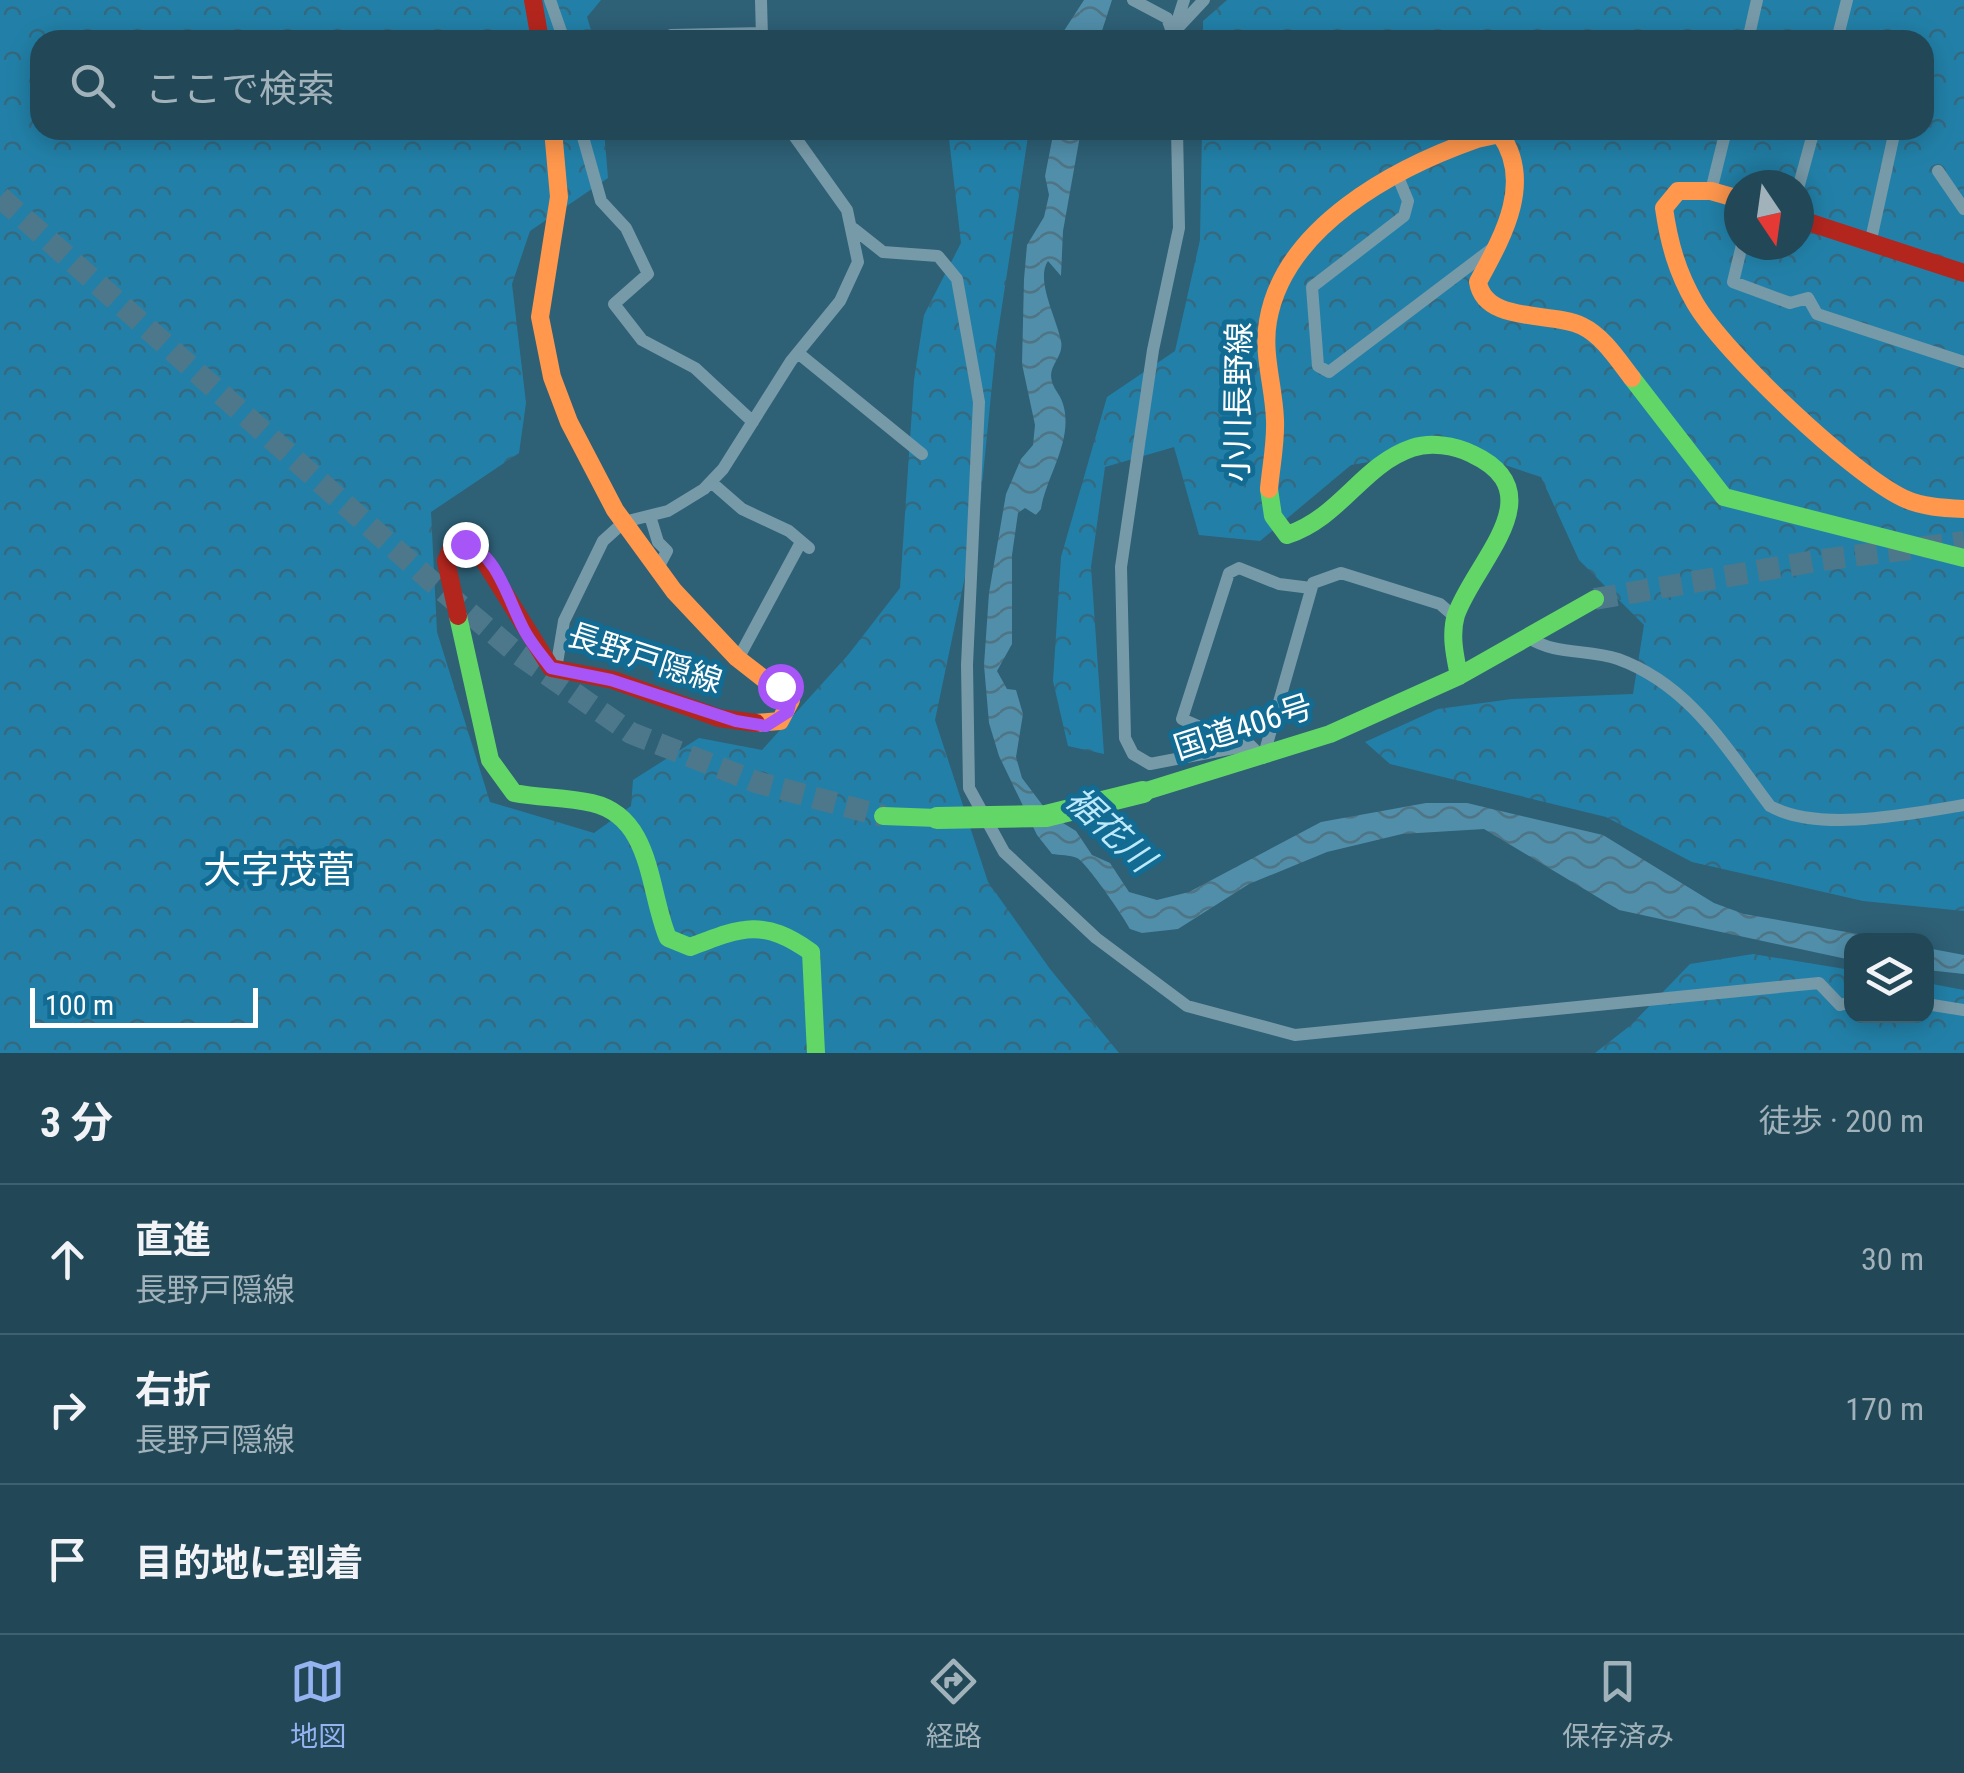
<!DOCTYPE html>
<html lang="ja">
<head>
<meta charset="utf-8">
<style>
	:root { --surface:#224858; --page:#2a4f5e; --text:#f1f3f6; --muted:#a2b2ba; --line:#3f606e; --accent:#95b2f1 }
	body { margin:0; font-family:"Roboto Condensed","Noto Sans JP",sans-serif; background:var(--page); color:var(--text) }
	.controls { position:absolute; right:30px; bottom:30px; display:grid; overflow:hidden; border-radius:20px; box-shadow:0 5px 25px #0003 }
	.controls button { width:90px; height:90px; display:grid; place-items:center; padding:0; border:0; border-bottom:2px solid var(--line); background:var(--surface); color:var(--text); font:50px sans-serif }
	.compass { position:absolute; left:1724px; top:170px; width:90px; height:90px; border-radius:50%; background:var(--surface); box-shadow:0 5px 25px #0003; rotate:167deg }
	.scale { position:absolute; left:30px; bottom:25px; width:228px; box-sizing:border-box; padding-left:10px; border:5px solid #fff; border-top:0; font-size:28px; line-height:35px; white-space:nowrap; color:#fff; -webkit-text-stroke:8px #116b93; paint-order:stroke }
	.stop { position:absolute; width:30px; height:30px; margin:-22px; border:8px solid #a855f7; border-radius:50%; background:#fff }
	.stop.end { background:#a855f7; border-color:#fff; box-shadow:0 2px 10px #0008 }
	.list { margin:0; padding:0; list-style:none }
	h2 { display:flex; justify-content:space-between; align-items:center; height:130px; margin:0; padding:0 40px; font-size:42px }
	h2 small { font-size:32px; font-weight:400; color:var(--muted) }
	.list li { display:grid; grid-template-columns:65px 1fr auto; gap:30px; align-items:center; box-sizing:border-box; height:150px; padding:0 40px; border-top:2px solid var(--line) }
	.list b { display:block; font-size:38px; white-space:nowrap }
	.list p { margin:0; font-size:32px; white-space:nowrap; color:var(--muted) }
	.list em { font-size:32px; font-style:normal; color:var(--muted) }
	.icon { flex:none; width:55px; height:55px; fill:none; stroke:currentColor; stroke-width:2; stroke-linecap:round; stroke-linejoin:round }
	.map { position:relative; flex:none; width:1964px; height:1053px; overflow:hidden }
	.search { position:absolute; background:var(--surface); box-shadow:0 5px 25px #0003; left:30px; right:30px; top:30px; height:110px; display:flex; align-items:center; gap:25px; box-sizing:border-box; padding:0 35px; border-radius:30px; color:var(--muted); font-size:38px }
	.sheet { height:580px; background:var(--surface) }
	nav { display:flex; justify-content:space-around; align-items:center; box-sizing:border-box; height:140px; border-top:2px solid var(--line); background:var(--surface); font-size:28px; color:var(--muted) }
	nav a { display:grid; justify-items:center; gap:5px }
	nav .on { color:var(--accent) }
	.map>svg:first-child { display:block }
	.forest { fill:url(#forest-crowns); fill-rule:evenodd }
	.water { fill:url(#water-waves) }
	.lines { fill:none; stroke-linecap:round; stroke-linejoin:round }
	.highway-tunnel { stroke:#4d788b; stroke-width:22; stroke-dasharray:22 11; stroke-linecap:butt }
	.street { stroke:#779aa9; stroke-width:12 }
	.fast { stroke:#63d668; stroke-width:18 }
	.slow { stroke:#ff974d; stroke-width:18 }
	.jam { stroke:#b3261e; stroke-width:18 }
	.fast-bridge { stroke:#63d668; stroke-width:22 }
	.route { stroke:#a855f7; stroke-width:12 }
	.labels { text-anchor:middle; stroke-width:10; stroke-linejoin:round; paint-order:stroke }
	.street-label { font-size:32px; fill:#fff; stroke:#116b93 }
	.water-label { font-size:35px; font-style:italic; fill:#bce9fb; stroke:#116b93 }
	.quarter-label { font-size:38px; fill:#fff; stroke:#116b93 }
</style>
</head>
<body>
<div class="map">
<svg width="1964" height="1053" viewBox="0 0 1964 1053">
	<defs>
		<pattern id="forest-crowns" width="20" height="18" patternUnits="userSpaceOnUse" patternTransform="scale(2.5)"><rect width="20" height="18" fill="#2280a8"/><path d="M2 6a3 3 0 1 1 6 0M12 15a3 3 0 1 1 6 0" fill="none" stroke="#35697f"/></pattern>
		<pattern id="water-waves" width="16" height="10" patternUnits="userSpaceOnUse" patternTransform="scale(2.5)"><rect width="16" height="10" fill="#518eaa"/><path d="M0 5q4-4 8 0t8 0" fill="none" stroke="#4f7484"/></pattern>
	</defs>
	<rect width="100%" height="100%" fill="#2e6076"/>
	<!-- forest -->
	<path class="forest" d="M0 0H601L587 17 594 40H40V130H604L608 178 530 231 512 284 526 403 519 453 431 512 437 632 490 802 594 833 631 806 633 780 699 738 762 750 848 655 900 588 914 380 924 315 961 243 948 130H1029L996 345 980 505 935 720 988 882 1050 969 1119 1053H0Z
		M1227 0H1964V911L1863 901 1692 862 1606 817 1390 764 1365 742 1438 709 1512 699 1633 694 1644 625 1579 560 1541 477 1453 448 1351 465 1260 541 1199 535 1174 447 1105 467 1091 567 1104 754 1068 746 1053 681 1061 557 1107 397 1175 351 1200 240 1202 130H1924V40H1203V21ZM1739 185H1799V245H1739Z
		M1753 954 1851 970 1852 1016H1926L1927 983 1964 990V1053H1595L1631 1025 1690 964Z"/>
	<!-- water -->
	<path class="water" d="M1084 0H1112L1099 40H1058Z
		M1054 130H1081L1063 231 1061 276 1048 261C1035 280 1057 319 1061 341 1064 355 1051 363 1051 376 1052 389 1060 393 1063 404 1074 440 1046 476 1041 509L1036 515 1025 508 1018 513 1012 555V644L997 671 1007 689 1016 690 1023 714 1016 757 1022 778 1050 815 1076 831 1092 855 1110 863 1129 892 1157 900 1189 892 1321 822 1426 803H1467L1603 835 1714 903 1744 914 1892 940 1852 941 1851 960 1619 910 1484 829 1402 834 1327 852 1249 884 1178 929 1142 933 1130 929C1124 917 1086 862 1077 858 1070 855 1060 855 1052 854L1037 835 999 756 989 723 984 665 989 593 1006 494 1021 459 1033 445 1035 425 1022 364 1024 279 1027 245 1044 217 1049 195 1045 176Z
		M1927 948 1964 955V974L1927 970Z"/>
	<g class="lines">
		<!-- highway-tunnel -->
		<path class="highway-tunnel" d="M0 197 430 580 518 654 631 733 756 782 883 816
			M1595 599 1821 560 1964 542"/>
		<!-- street -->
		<path class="street" d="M550 0 564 40
			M761 0 762 37
			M1133 0 1167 18 1175 40
			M1176 25 1184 0
			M1174 32 1204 0
			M671 35 762 33
			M1748 40 1757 0
			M1837 40 1847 0
			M581 130 601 201 626 228 648 274 614 304 642 340 695 368 753 422
			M1177 130 1179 228 1153 350 1121 567 1125 738 1133 754 1150 764 1250 745 1263 758 1313 583 1341 573 1440 604 1455 617
			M1938 171 1964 209
			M1398 177 1408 201 1404 216 1312 287 1318 366 1329 372 1493 248
			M1799 185 1814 130
			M1711 191 1726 130
			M854 229 883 252 938 256 957 279 979 402 967 665 969 788 1004 852 1096 938 1187 1006 1295 1035 1819 983 1840 1005 1852 1002
			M1870 244 1895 130
			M1742 245 1733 282 1790 303 1808 298 1817 314 1964 362
			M798 353 922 454
			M711 482 742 509 789 531 809 548
			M650 516 658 542 667 551 658 568
			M1529 638C1555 655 1588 649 1618 659 1690 685 1726 748 1770 806 1818 833 1910 814 1964 805
			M738 659 801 542
			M556 669 564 621 603 541 624 522 668 511 704 489 723 469 791 361 840 301 858 262 847 210 790 130
			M1241 745 1182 719 1229 573 1239 568 1279 584 1311 588
			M1926 1004 1964 1010"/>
		<!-- fast -->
		<path class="fast" d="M1632 378 1724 497 1964 558
			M1269 489 1273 516 1287 535C1341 517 1362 465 1412 448 1430 442 1454 445 1472 454 1556 493 1475 561 1456 615 1450 635 1455 656 1459 676
			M458 616 490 760 514 793C540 798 566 797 592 803 653 817 648 891 668 938L690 947C742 927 763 918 811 952L816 1053
			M1143 792 1330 734 1459 676 1595 599
			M883 816 937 818"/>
		<!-- slow -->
		<path class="slow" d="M553 130 559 197 540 317 552 377 569 422 615 510 674 591 737 658 791 700 780 721 756 723
			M1739 199 1711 191H1678L1664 208C1669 243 1677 272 1695 303 1724 353 1851 473 1903 498 1922 507 1943 508 1964 509
			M1269 489C1271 466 1276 443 1275 420 1274 387 1262 354 1268 321 1284 227 1394 168 1477 139L1500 134C1534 182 1503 236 1478 282 1485 324 1551 311 1582 326 1603 336 1618 360 1632 378"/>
		<!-- jam -->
		<path class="jam" d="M533 0 540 40
			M1799 219 1964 273
			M458 616 446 561 451 549 465 543 475 546 551 668 613 680 719 718 756 723"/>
		<!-- fast-bridge -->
		<path class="fast-bridge" d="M937 818 1046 816 1143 792"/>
	</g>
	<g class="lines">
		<!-- route -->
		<path class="route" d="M465 544C498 551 511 610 527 635 534 647 543 657 551 668L611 680 736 721 766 726 788 712 791 700 780 686"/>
	</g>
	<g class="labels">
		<!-- street labels -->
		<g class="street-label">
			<text transform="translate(1238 402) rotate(-89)" y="11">小川長野線</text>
			<text transform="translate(645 658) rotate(18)" y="11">長野戸隠線</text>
			<text transform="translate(1243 727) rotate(-18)" y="11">国道406号</text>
		</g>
		<!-- water labels -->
		<g class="water-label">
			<text transform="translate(1110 829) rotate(43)" y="12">裾花川</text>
		</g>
		<!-- quarter labels -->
		<g class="quarter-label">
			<text x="279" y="883">大字茂菅</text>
		</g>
	</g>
</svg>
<div class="controls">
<button><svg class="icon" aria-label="layers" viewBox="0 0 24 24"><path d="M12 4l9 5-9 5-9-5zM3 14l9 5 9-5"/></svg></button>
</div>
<svg class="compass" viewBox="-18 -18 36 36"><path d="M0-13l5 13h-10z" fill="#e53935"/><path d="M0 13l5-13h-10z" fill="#a2b2ba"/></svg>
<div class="scale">100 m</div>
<div class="stop" style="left:780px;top:686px"></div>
<div class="stop end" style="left:465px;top:544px"></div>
<div class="search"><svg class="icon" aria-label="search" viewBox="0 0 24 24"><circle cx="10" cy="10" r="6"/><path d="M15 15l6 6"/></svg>ここで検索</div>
</div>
<section class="sheet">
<h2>3 分<small>徒歩 · 200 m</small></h2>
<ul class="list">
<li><svg class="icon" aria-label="ahead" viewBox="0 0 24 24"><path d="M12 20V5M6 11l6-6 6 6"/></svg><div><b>直進</b><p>長野戸隠線</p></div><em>30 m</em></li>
<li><svg class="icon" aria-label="right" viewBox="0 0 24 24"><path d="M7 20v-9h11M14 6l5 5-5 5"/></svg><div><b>右折</b><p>長野戸隠線</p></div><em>170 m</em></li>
<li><svg class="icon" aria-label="arrive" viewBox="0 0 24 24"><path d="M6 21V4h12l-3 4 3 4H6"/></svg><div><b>目的地に到着</b></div></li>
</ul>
</section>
<nav>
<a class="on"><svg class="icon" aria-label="map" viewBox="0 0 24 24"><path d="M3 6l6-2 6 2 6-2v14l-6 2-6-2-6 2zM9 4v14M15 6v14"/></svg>地図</a>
<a><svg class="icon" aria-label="directions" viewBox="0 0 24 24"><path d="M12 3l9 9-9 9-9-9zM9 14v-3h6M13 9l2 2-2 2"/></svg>経路</a>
<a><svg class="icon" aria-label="saved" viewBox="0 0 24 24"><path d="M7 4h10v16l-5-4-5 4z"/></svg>保存済み</a>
</nav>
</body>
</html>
